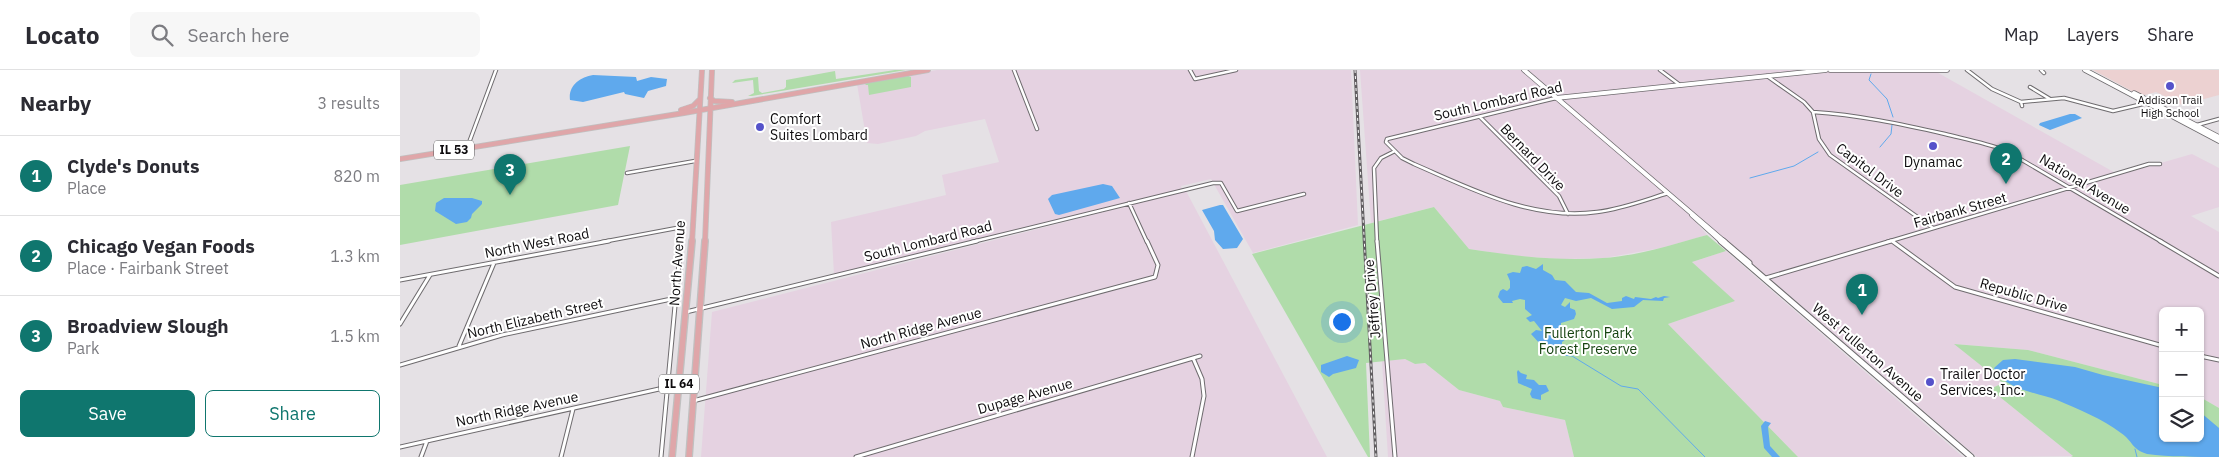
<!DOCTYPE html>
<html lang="en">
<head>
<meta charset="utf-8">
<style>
	:root { --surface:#fff; --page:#f7f7f7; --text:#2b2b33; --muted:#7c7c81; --line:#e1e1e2; --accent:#0f766e }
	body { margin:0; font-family:"IBM Plex Sans",sans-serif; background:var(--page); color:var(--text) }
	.controls { position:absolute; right:15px; bottom:15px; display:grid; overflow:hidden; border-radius:8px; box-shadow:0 1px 4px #0004 }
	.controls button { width:45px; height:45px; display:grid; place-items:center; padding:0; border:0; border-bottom:1px solid var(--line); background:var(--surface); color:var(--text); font:25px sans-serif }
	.you { position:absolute; left:941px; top:251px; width:18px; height:18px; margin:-12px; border:4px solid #fff; border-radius:50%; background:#1a73e8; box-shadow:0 0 0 8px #1a73e833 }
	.badge { display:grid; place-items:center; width:32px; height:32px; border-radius:50%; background:var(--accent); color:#fff; font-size:16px; font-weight:700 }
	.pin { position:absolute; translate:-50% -41px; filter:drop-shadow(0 1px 2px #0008) }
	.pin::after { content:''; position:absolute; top:26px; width:18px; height:15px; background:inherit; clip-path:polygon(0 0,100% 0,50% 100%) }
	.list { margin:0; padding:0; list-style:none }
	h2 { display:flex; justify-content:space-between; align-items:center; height:65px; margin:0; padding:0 20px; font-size:21px }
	h2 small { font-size:16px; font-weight:400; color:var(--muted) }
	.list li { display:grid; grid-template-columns:32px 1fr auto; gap:15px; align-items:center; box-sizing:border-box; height:80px; padding:0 20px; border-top:1px solid var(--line) }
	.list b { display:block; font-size:19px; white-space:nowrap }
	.list p { margin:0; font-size:16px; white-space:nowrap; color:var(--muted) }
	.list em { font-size:16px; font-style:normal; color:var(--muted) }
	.actions { display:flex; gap:10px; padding:15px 20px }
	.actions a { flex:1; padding:11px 0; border:1px solid var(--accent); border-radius:8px; text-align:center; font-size:18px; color:var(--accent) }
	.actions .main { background:var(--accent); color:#fff }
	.icon { flex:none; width:28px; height:28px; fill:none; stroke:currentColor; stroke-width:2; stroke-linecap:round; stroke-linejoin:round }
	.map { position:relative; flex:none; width:1819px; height:387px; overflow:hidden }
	header { display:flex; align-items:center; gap:30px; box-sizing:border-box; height:70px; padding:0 25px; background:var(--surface); border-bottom:1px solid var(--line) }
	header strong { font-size:24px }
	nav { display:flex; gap:28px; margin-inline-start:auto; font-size:18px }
	.search { width:350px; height:45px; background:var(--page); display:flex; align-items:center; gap:12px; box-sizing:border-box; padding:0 18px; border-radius:8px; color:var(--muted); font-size:19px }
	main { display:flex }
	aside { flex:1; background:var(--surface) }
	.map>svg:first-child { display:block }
	.industrial { fill:#e5d2e1 }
	.education { fill:#ecd1d1 }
	.green { fill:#b0dcaa }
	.water { fill:#5fa9ed }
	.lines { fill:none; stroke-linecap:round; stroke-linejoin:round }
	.stream { stroke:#5fa9ed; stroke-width:1 }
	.street-far1-casing { stroke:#6e6b6e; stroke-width:4.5 }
	.street-casing { stroke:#6e6b6e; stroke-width:5 }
	.secondary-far1-casing { stroke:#6e6b6e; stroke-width:5.5 }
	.secondary-casing { stroke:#6e6b6e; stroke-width:7 }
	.primary-far1-casing { stroke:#c0c0c0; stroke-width:6 }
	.primary-casing { stroke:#c0c0c0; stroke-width:8 }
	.street-far1 { stroke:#fff; stroke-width:2.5 }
	.street { stroke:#fff; stroke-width:3 }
	.secondary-far1 { stroke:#fff; stroke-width:4 }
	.secondary { stroke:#fff; stroke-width:5 }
	.primary-far1 { stroke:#dfa6a9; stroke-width:4.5 }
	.primary { stroke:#dfa6a9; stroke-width:5.5 }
	.rail-casing { stroke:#5f5c5f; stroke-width:3 }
	.rail { stroke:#fff; stroke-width:1; stroke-dasharray:3; stroke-linecap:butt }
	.poi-dot { fill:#5552ca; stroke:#fff; stroke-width:2 }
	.labels { text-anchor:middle; stroke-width:4; stroke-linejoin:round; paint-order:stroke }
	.far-poi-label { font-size:11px; fill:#0e0c0e; stroke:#fff }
	.shield { fill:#fff; stroke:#565556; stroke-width:1 }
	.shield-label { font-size:12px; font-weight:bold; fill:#0e0c0e }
	.street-label { font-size:14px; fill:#0e0c0e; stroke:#fff }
	.poi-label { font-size:14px; fill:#0e0c0e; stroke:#fff; text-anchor:start }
	.park-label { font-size:14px; fill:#164310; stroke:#fff }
</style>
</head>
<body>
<header>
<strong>Locato</strong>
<div class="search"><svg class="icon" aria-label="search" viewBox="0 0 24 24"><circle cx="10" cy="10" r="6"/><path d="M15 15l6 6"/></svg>Search here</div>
<nav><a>Map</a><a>Layers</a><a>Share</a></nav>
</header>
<main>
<aside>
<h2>Nearby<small>3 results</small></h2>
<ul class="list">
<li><span class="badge">1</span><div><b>Clyde's Donuts</b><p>Place</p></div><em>820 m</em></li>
<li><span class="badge">2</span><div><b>Chicago Vegan Foods</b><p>Place · Fairbank Street</p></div><em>1.3 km</em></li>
<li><span class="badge">3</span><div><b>Broadview Slough</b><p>Park</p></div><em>1.5 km</em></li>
</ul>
<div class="actions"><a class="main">Save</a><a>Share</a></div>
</aside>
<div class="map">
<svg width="1819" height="387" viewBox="0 0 1819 387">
	<rect width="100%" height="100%" fill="#e5e1e5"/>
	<!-- industrial -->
	<path class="industrial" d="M537 0H951L958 155 853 183 811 109 781 116 782 119 434 204 431 152 546 125 542 105 599 92 585 49 525 61 516 66 478 74 467 73 457 14Z
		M960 0H1121L1289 144 1307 165 1261 178 1204 188 1162 189 1116 186 1069 179 1034 137 971 153Z
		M1128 0H1533L1719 105 1792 84 1819 98V137L1791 146 1819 162V338L1800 327V241H1763V315L1628 280 1555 274 1603 313 1590 319 1673 386 1577 387Z
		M786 121 927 387H301L312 242Z
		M1326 181 1563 387H1398L1268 254 1334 231 1292 192Z
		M1005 289 1015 294 1025 293 1059 320 1100 331 1103 337 1165 350 1174 387H988L982 291Z"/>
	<!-- education -->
	<path class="education" d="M1693 0H1819V25L1782 35 1756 22 1741 26Z"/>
	<!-- green -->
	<path class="green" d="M495 0H506L352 26H348L354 23 353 10 332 13 335 10 358 7 359 21 362 23 384 19 386 17V10L435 1 436 9Z
		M508 6 511 7V17L469 25 468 15H465L467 13Z
		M230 76 218 135 0 175V115Z
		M1034 137 1069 179C1114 186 1158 191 1203 188 1238 186 1274 174 1307 165L1326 181 1292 192 1335 231 1268 254 1398 387H1174L1165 350 1103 337 1100 331 1059 320 1025 293 1015 294 1005 289 966 293 970 387H968L852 184Z
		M1554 274 1628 280 1763 315V368H1800V327L1819 338V387H1671L1673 386 1590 319 1603 313Z"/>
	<!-- water -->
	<path class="water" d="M193 5 236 7 237 11 251 7 267 9 266 16 248 21 244 28 225 24 224 22 183 32 170 30C168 16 180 7 193 5Z
		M1670 44H1675L1682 48 1650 60 1639 55 1640 53Z
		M703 114 712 116 720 128 659 145 655 144 648 129 652 125Z
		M44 128H72L82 131V134L72 144 71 148 67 152 56 154 35 141 36 133Z
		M820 135H823L843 169 837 178 823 179 815 170 814 161 802 140Z
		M1143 194V200L1152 205 1155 210 1165 211 1176 222 1189 223 1207 233 1222 231V228L1226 226 1234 229 1235 227 1251 229 1256 227 1258 228 1264 226 1270 227 1264 228 1263 231 1243 230 1234 237 1212 239 1191 228 1176 231 1165 228 1161 235 1165 237 1170 232V238L1175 240 1176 244 1174 249 1161 253V258L1169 267 1162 272V276L1152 281 1141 275 1131 264 1136 260 1142 261 1134 251 1130 252 1126 248 1132 245 1125 239V230L1120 229 1112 231 1113 233H1103L1098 227 1100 221 1103 219 1107 221 1110 218V211L1107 204 1113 202 1120 203 1122 197 1127 196 1136 199Z
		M947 286 959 290 956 298 933 304 929 307 921 302V295Z
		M1615 289 1675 297 1703 305 1763 318V368H1800V342L1819 358V387C1796 387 1769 387 1747 384 1731 379 1733 371 1721 363 1703 349 1678 339 1657 330 1638 323 1603 319 1594 298L1603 290Z
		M1118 300 1121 303 1127 305 1126 309 1134 310 1139 315H1146L1149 321 1141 325V330L1132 328 1130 324 1132 319 1118 313 1117 302Z
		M1365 351 1371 353 1368 357 1370 376 1380 387H1372L1364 378 1361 356Z"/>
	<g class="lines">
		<!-- stream -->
		<path class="stream" d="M1471 4 1469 10 1487 29 1493 47
			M1480 77 1491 64 1492 55
			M1350 108 1394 96 1418 82
			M1155 281 1162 285 1172 286 1221 316 1238 319 1305 387
			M1735 379 1737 387"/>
		<!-- street-far1 casing -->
		<g class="street-far1-casing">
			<path id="street-far1" d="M614 0 637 59
				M790 0 795 9 836 0
				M1260 0 1280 15
				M1567 0 1592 19 1621 32
				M1641 0 1644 3
				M1367 6 1404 32 1413 42 1419 69 1430 85 1533 158
				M1630 17 1650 29
				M1156 28 987 69 986 72 1002 88 1014 94C1072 119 1132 151 1197 142 1222 139 1245 130 1268 123
				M1622 36 1621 32 1664 28 1713 41 1747 33
				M1413 42C1458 45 1501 54 1545 64 1565 69 1585 73 1605 80L1762 172
				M1080 47 1159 126 1168 144
				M1797 55 1819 49
				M67 78 96 0
				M227 103 295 91
				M729 133 747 172
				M202 172 282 157 281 172
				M572 172 813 113H821L837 141 904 124
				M977 172 974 98 981 88 995 81
				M1487 172 1749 94H1760"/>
		</g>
		<!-- street casing -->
		<g class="street-casing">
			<path id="street" d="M977 171 995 387
				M1492 171 1555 217 1763 276
				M1760 171 1819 206
				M1366 208 1491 171
				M0 210 209 171
				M286 242 577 171
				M0 254 30 205
				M59 276 94 193
				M1800 286 1819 290
				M0 295 102 265 276 228
				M293 331 755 207 758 195 747 171
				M0 377 268 317
				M21 387 27 371
				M161 387 173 339
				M261 387 281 171
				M456 387 800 286
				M792 387 804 326 802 309 793 288"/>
		</g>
		<!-- secondary-far1 casing -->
		<g class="secondary-far1-casing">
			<path id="secondary-far1" d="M1124 0 1325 172
				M1430 0H1547
				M1685 0 1819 71
				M1734 23 1819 67
				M1156 28 1426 0
				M1292 145 1322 172"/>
		</g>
		<!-- secondary casing -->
		<g class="secondary-casing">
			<path id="secondary" d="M1321 171 1571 387
				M1323 171 1349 193"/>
		</g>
		<!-- primary-far1 casing -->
		<g class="primary-far1-casing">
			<path id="primary-far1" d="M310 28 314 31 332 32
				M281 40 293 36 299 30
				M0 89 284 43 528 0
				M292 172 302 0
				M305 172 312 0"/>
		</g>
		<!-- primary casing -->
		<g class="primary-casing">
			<path id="primary" d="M272 387 292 171
				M289 387 305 171"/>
		</g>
		<!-- street-far1 -->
		<use href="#street-far1" class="street-far1"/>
		<!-- street -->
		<use href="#street" class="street"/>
		<!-- secondary-far1 -->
		<use href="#secondary-far1" class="secondary-far1"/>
		<!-- secondary -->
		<use href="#secondary" class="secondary"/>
		<!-- primary-far1 -->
		<use href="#primary-far1" class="primary-far1"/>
		<!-- primary -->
		<use href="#primary" class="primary"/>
		<!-- rail casing -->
		<g class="rail-casing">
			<path id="rail" d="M955 0 976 387"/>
		</g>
		<!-- rail -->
		<use href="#rail" class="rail"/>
	</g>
	<!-- markers -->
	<g class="poi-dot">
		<circle cx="1770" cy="16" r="5"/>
		<circle cx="360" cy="57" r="5"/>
		<circle cx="1533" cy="76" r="5"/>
		<circle cx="1530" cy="312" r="5"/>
	</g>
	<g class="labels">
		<!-- far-poi labels -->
		<g class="far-poi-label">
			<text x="1770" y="34">Addison Trail<tspan x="1770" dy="13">High School</tspan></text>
		</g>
		<!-- shield labels -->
		<g class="shield">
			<rect x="34" y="70.5" width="40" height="19" rx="4"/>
			<rect x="259" y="304.5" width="40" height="19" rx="4"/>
		</g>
		<g class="shield-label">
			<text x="54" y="84">IL 53</text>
			<text x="279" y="318">IL 64</text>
		</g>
		<!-- street labels -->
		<g class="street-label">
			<text transform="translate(1098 31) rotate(-13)" y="5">South Lombard Road</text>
			<text transform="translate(1133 87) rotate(46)" y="5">Bernard Drive</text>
			<text transform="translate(1470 100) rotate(37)" y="5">Capitol Drive</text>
			<text transform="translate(1685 114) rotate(31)" y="5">National Avenue</text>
			<text transform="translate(1560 140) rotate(-16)" y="5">Fairbank Street</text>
			<text transform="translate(528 171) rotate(-14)" y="5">South Lombard Road</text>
			<text transform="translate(137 173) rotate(-11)" y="5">North West Road</text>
			<text transform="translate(277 193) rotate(-86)" y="5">North Avenue</text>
			<text transform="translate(1624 225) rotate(16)" y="5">Republic Drive</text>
			<text transform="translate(972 229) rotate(-95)" y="5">Jeffrey Drive</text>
			<text transform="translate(135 248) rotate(-13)" y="5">North Elizabeth Street</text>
			<text transform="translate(521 258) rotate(-15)" y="5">North Ridge Avenue</text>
			<text transform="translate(1468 282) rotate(41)" y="5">West Fullerton Avenue</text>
			<text transform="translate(625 326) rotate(-16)" y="5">Dupage Avenue</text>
			<text transform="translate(117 339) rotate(-12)" y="5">North Ridge Avenue</text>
		</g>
		<!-- poi labels -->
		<g class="poi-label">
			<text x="370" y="54">Comfort<tspan x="370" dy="16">Suites Lombard</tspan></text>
			<text x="1533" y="97" text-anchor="middle">Dynamac</text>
			<text x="1540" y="309">Trailer Doctor<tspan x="1540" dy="16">Services, Inc.</tspan></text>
		</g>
		<!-- park labels -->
		<g class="park-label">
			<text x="1188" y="268">Fullerton Park<tspan x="1188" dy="16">Forest Preserve</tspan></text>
		</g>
	</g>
</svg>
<div class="controls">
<button>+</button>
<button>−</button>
<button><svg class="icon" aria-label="layers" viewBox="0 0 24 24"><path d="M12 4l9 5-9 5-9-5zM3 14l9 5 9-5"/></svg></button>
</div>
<div class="you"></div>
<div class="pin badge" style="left:1462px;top:245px">1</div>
<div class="pin badge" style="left:1606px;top:114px">2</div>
<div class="pin badge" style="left:110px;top:125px">3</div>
</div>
</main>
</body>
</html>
